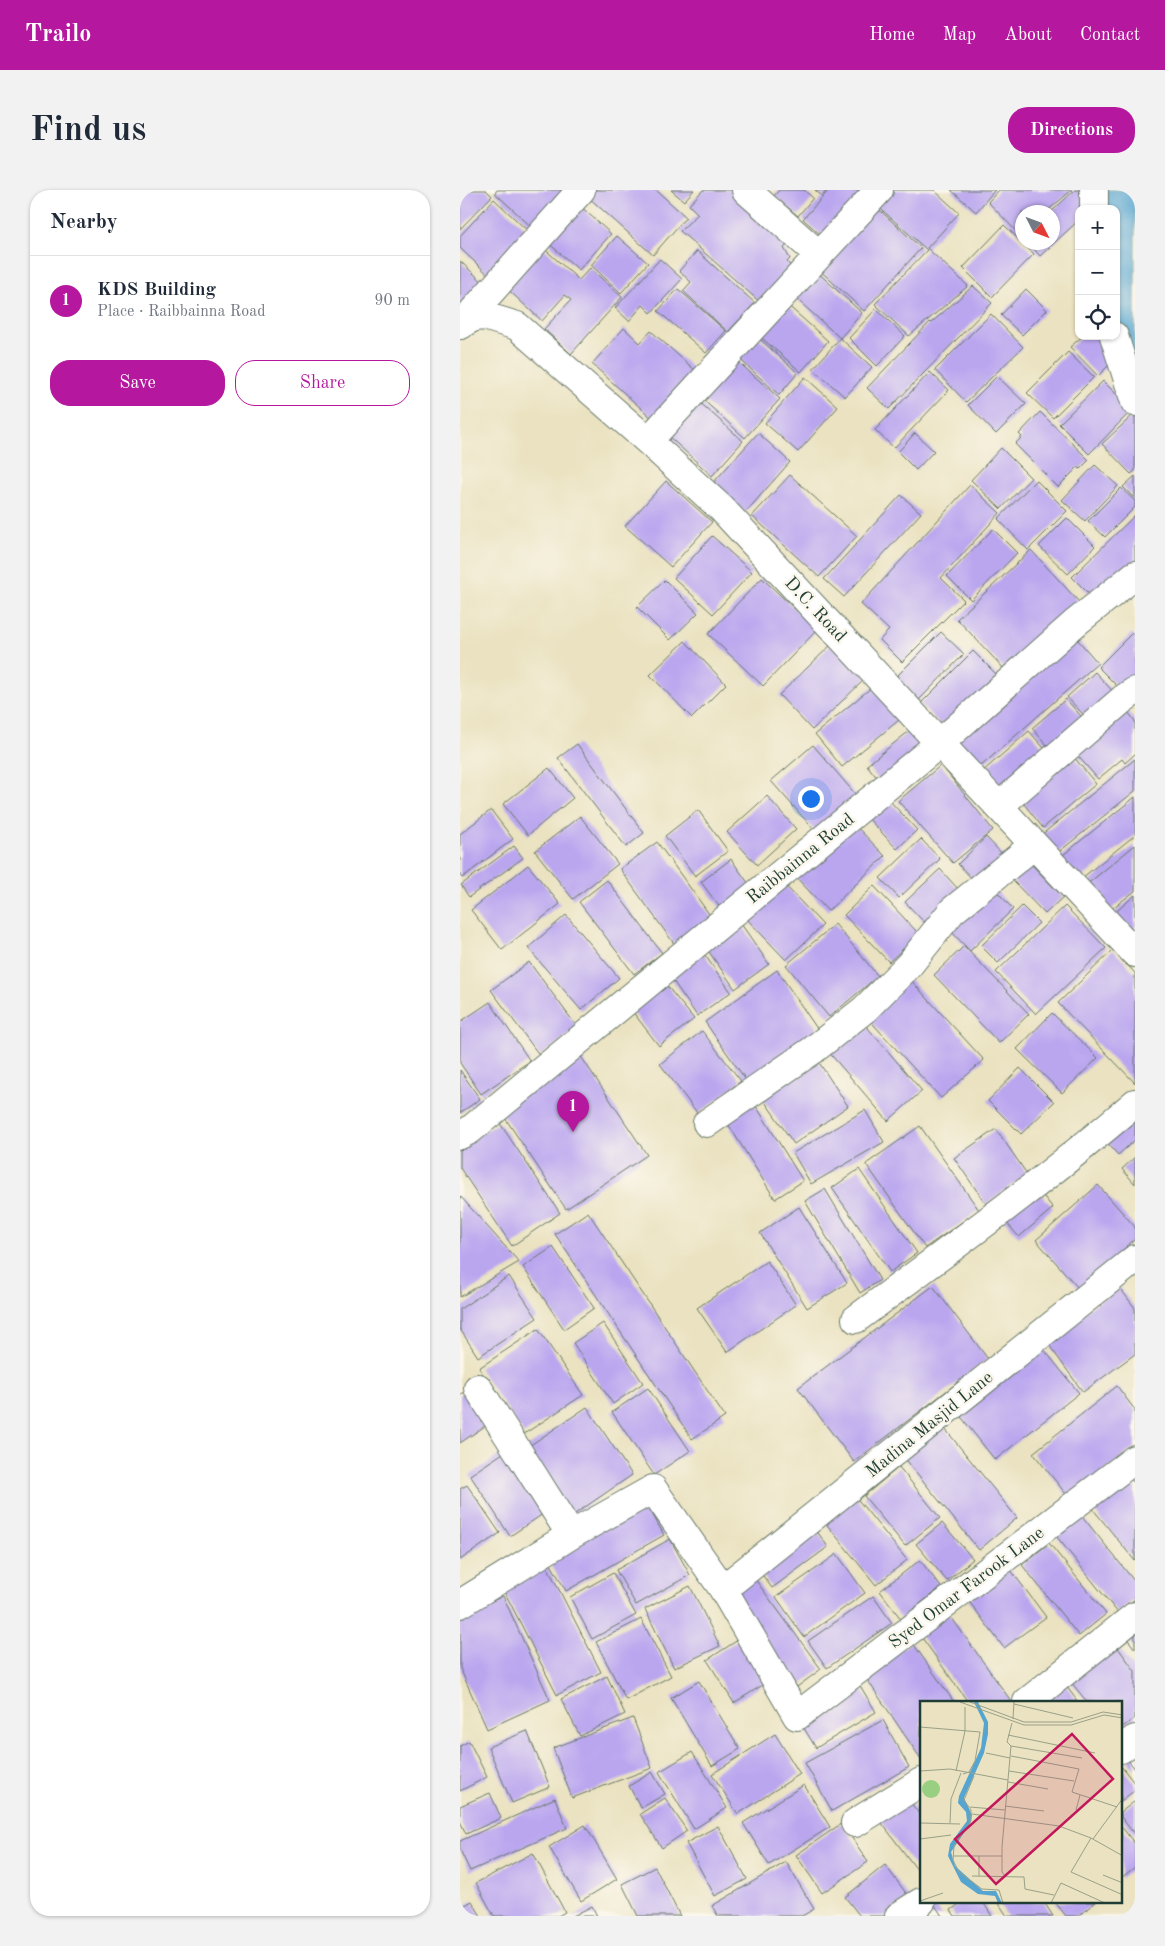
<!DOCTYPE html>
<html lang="en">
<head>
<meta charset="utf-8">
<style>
	:root { --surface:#fff; --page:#f2f2f3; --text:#1f2937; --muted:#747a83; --line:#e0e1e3; --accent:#b5179e }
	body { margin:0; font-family:"Old Standard TT",serif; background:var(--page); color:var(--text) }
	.controls { position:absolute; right:15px; top:15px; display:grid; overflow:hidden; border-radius:10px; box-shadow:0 1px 4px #0004 }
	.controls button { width:45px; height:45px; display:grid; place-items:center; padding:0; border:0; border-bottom:1px solid var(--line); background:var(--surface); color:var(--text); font:25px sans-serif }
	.compass { position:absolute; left:555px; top:15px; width:45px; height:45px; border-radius:50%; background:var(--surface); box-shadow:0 1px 4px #0004; rotate:132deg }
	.you { position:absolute; left:350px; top:608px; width:18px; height:18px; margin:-12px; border:4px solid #fff; border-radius:50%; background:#1a73e8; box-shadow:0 0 0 8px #1a73e833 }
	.badge { display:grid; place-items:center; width:32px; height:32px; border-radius:50%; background:var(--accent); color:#fff; font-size:16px; font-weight:700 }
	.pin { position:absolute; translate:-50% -41px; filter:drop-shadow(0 1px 2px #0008) }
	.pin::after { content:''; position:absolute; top:26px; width:18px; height:15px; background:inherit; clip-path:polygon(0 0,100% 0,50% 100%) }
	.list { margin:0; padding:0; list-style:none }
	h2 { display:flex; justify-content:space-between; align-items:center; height:65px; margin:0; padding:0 20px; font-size:21px }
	h2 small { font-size:16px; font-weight:400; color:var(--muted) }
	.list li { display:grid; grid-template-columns:32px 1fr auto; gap:15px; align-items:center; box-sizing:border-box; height:90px; padding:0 20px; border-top:1px solid var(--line) }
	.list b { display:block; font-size:19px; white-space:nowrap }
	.list p { margin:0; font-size:16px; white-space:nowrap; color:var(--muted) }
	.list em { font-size:16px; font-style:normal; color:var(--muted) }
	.actions { display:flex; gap:10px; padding:15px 20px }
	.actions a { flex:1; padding:11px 0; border:1px solid var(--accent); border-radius:20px; text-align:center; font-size:18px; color:var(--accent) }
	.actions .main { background:var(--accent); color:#fff }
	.icon { flex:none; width:28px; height:28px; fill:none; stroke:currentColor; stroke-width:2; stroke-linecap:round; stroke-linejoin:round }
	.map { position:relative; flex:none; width:675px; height:1726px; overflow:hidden; border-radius:20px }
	header { display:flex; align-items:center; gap:30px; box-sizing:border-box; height:70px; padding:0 25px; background:var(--accent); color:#fff }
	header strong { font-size:24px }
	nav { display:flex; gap:28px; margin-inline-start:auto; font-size:18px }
	.intro { display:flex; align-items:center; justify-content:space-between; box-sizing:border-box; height:120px; padding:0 30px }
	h1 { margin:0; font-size:35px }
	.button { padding:12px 22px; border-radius:20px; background:var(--accent); color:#fff; font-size:18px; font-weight:700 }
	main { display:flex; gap:30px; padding:0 30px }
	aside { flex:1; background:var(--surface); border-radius:20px; box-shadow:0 1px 4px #0004 }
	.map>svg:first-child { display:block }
	.water { fill:#56a5d0; stroke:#3a7182 }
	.building { fill:#baa6ef }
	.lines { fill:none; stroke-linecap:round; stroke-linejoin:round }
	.minor-casing { stroke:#667765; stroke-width:30 }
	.minor { stroke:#fff; stroke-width:28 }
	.labels { text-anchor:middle; stroke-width:5; stroke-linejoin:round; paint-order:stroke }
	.street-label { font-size:18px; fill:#1f3d34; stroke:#fbf7ec }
	.inset-road { fill:none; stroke:#99a088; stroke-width:1 }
	.view { fill:#c2185b; fill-opacity:0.15; stroke:#c2185b; stroke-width:2.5 }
	.inset-edge { fill:none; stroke:#1f3d34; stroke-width:2.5 }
</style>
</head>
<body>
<header>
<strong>Trailo</strong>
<nav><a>Home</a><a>Map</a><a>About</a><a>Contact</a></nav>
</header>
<div class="intro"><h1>Find us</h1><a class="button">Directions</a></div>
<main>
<aside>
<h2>Nearby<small></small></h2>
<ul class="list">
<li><span class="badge">1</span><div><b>KDS Building</b><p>Place · Raibbainna Road</p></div><em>90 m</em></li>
</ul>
<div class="actions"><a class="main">Save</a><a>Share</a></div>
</aside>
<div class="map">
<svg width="675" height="1726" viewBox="0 0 675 1726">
	<rect width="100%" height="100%" fill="#fbf7ec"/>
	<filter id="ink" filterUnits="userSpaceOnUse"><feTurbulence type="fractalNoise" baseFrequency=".02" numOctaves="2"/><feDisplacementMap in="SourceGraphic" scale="10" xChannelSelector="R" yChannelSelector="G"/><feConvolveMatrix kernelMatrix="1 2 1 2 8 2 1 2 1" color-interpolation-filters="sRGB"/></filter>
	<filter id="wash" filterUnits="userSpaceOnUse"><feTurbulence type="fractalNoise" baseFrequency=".0096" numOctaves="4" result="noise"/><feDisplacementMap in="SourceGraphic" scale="20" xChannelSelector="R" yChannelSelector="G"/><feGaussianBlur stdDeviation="1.12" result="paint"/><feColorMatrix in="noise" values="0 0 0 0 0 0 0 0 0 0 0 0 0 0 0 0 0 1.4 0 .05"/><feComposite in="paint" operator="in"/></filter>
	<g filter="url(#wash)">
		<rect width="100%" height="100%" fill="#eae2c0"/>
		<!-- water -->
		<path class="water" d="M641 0H675V207L656 145V19H642Z"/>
		<g id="blocks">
			<!-- building -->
			<path class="building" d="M0 0H26L32 6 0 39Z
				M37 0H116L77 42 35 3Z
				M133 0H196L226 27 193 65 127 6Z
				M211 0H234L224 11Z
				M243 0H276L330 52 324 58 330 69 327 72 334 79 301 113 220 41 238 24 229 15Z
				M319 0H344L353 8 338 26 314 6Z
				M355 0H367L362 6Z
				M369 0H416L369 52 343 29Z
				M425 0H474L499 23 467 58 508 96 449 146 415 114 467 60 414 13Z
				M491 0H535L516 22Z
				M539 0H612L586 22H562V43L560 45 528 12Z
				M615 0H626L630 19H619V30L580 66 568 52H592V22H591Z
				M34 9 74 47 34 90 0 58V46Z
				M118 14 151 44 119 80 85 50Z
				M413 14 461 58 404 121 356 77Z
				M544 35 574 64 532 107 503 78Z
				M157 46 188 73 161 103 131 75Z
				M79 54 119 90 130 78 162 107 111 164 84 139 111 110 105 105 82 131 43 95Z
				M237 61 295 113 268 142 223 101 231 92 219 81Z
				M200 69 222 89 191 123 183 115 169 131 155 118Z
				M0 71 27 96 0 124Z
				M354 79 402 123 380 148 331 104Z
				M513 96 532 113 429 219 407 198 470 132 471 133Z
				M218 99 266 141 246 163 198 121Z
				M566 99 587 120 562 145 541 125Z
				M324 112 368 151 341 182 296 143Z
				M416 119 445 146 417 176 389 148Z
				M531 124 563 157 506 212 475 180Z
				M164 138 180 153 191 141 237 182 194 230 132 174Z
				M292 142 338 183 319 205 273 163Z
				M623 146H652L659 165 638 186 610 157Z
				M380 148 412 177 385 207 353 179Z
				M608 162 634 187 593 228 567 203Z
				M274 168 320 209 285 248 239 206Z
				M470 182 489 200 434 258 415 240Z
				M537 186 566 214 536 244 508 215Z
				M345 187 378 217 338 262 305 233Z
				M643 191 672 220 629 264 599 234Z
				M236 209 283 251 252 286 205 243Z
				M580 222 629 270 620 279 618 277 598 297 555 254 562 247 559 244Z
				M675 223V281L671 284 642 254Z
				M298 243 330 272 285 323 252 294Z
				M455 243 474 261 456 280 438 262Z
				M541 258 571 288 541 319 511 290Z
				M635 275 658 296 625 331 602 310Z
				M330 285 397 346 359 387 292 326Z
				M675 286V309L663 297Z
				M576 290 607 321 568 360 538 329Z
				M206 291 252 332 211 377 165 336Z
				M510 295 540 323 481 388 504 410 442 472 420 450 429 440 401 414Z
				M661 298 675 311V317L645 347 628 331Z
				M441 305 461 323 384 407 364 389Z
				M675 325V373L636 411 612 387Z
				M607 328 635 356 608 384 579 356Z
				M533 339 557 363 511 410 487 386Z
				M252 346 292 382 253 424 214 388Z
				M571 360 620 413 547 482 497 429Z
				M302 388 357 440 303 496 248 444Z
				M205 390 238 423 210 450 177 417Z
				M610 441 638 473 520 577 492 545Z
				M481 442 504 464 456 513 433 490Z
				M672 443 675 447V495L666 505 638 477Z
				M225 451 266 494 232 528 190 485Z
				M374 452 407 487 352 540 319 505Z
				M513 461 539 487 486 540 460 514Z
				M635 482 658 507 630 532 607 507Z
				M412 497 439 530 382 577 355 544Z
				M606 509 627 533 594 563 572 538Z
				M664 517 675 531V564L665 573 662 569 638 589 617 565Z
				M453 538 468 557 422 594 407 575Z
				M569 541 590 565 543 606 522 582Z
				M117 554 184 643 166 657 98 568Z
				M353 555 397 606 356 642 311 591Z
				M613 566 636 594 583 638 560 609Z
				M675 569V601L595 665 580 646Z
				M481 575 533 640 493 673 438 611Z
				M89 578 113 608 68 645 43 614Z
				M307 606 336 639 297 675 267 642Z
				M675 607V645L617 692 598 669Z
				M428 609 457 640 437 659 408 628Z
				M31 620 53 649 2 688 0 686V644Z
				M238 620 268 661 235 686 205 646Z
				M120 626 158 674 113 709 75 661Z
				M391 631 425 666 368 721 334 685Z
				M526 647 546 668 517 694 498 674Z
				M461 649 480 669 439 708 420 688Z
				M197 652 252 728 215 755 160 679Z
				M675 655V701L646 723 625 696Z
				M54 656 63 668 9 707 1 695Z
				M271 669 291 697 261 719 241 692Z
				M571 674 603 707 585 724 553 691Z
				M68 675 100 714 42 760 11 720Z
				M480 679 498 699 464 732 445 712Z
				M147 690 202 763 174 784 119 712Z
				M321 691 363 735 326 770 284 726Z
				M531 695 553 719 510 761 487 737Z
				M414 696 459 744 429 772 384 725Z
				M675 705V756L650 727Z
				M562 716 579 733 538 773 521 756Z
				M605 716 646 758 576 824 536 782Z
				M106 725 159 788 121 820 68 758Z
				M279 731 309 774 275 799 245 756Z
				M375 734 418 786 369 827 326 775Z
				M504 756 569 824 539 853 474 785Z
				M653 760 675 783V893L598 813Z
				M242 761 271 802 237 826 209 785Z
				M69 772 118 838 80 866 31 800Z
				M317 780 358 840 286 890 245 832Z
				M445 784 524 870 481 908 402 822Z
				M202 790 234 829 199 856 169 817Z
				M30 812 70 871 21 904 0 873V832Z
				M592 823 638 868 602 903 557 859Z
				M401 830 462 901 428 931 367 860Z
				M242 841 281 891 238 924 200 874Z
				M120 865 187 965 106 1019 39 919Z
				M354 865 388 916 334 954 299 903Z
				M560 878 594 912 561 944 528 911Z
				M0 880 20 909 0 923Z
				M291 908 343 991 315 1009 263 926Z
				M405 920 424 952 351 994 333 963Z
				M675 921V950L658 965 644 949Z
				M39 932 100 1023 52 1056 0 978V958Z
				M460 936 519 1020 465 1058 406 974Z
				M536 939 567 984 526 1014 494 968Z
				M675 967V994L662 979Z
				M399 979 457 1063 430 1082 372 998Z
				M638 995 675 1037V1049L619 1099 576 1050Z
				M576 997 593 1018 559 1047 541 1026Z
				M365 999 420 1090 400 1103 345 1011Z
				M0 1006 59 1072 0 1107Z
				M339 1017 387 1093 347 1118 300 1043Z
				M128 1022 265 1227 232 1249 95 1044Z
				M93 1057 134 1118 104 1139 63 1077Z
				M307 1071 336 1115 267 1162 237 1118Z
				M49 1086 77 1128 18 1167 0 1139V1119Z
				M473 1096 528 1169 394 1272 338 1198Z
				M659 1097 675 1118V1164L623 1202 586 1151Z
				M143 1133 183 1193 153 1214 113 1153Z
				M78 1139 123 1205 64 1244 19 1178Z
				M582 1157 619 1203 535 1270 498 1223Z
				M657 1196 675 1220V1257L610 1309 573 1263Z
				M188 1198 230 1261 194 1285 152 1222Z
				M6 1201 28 1234 0 1253V1205Z
				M127 1217 172 1285 112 1326 66 1258Z
				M482 1235 557 1328 519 1360 443 1266Z
				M46 1261 86 1322 50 1346 10 1285Z
				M439 1277 480 1328 445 1356 404 1306Z
				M666 1283 675 1294V1371L628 1313Z
				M7 1295 40 1343 0 1370V1299Z
				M394 1305 447 1370 416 1395 363 1330Z
				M185 1311 204 1345 106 1401 87 1367Z
				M622 1326 675 1392V1409L658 1423 597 1347Z
				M482 1333 513 1369 487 1391 456 1354Z
				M354 1337 368 1357 312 1398 298 1379Z
				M210 1349 230 1385 176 1415 156 1380Z
				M589 1353 646 1424 619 1446 562 1375Z
				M377 1364 405 1403 344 1447 316 1407Z
				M460 1370 481 1397 441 1429 420 1401Z
				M86 1374 141 1482 97 1505 42 1397Z
				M550 1379 586 1427 544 1458 508 1410Z
				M153 1383 176 1425 132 1449 110 1407Z
				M292 1385 361 1479 337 1497 269 1402Z
				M230 1396 260 1456 214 1478 185 1419Z
				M43 1406 90 1510 27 1539 0 1478V1426Z
				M413 1406 432 1433 367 1478 348 1451Z
				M489 1424 551 1511 549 1512H508L460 1445Z
				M181 1429 211 1486 166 1510 136 1452Z
				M675 1439V1459L666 1447Z
				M281 1448 309 1491 274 1513 247 1470Z
				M653 1451 675 1481V1528L661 1538V1512H627L607 1487Z
				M452 1452 494 1512H461V1569L404 1485Z
				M147 1486 165 1524 120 1546 101 1509Z
				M239 1491 280 1559 252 1576 211 1508Z
				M604 1493 618 1512H579Z
				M399 1494 416 1522 356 1558 339 1530Z
				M173 1528 192 1578 112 1608 93 1558Z
				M423 1530 449 1577 372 1621 345 1573Z
				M67 1541 90 1597 52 1613 28 1557Z
				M315 1544 340 1584 278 1624 252 1584Z
				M9 1551 27 1587 0 1601V1556Z
				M232 1562 267 1618 234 1639 199 1582Z
				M675 1565V1579L668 1570Z
				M661 1576 675 1594V1600L661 1611Z
				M192 1582 205 1604 181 1618 169 1596Z
				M344 1595 370 1637 309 1675 283 1633Z
				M30 1603 41 1628 6 1644 0 1631V1616Z
				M446 1607 461 1626V1685L418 1628Z
				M95 1608 107 1638 10 1681 0 1660V1651Z
				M205 1608 227 1641 202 1658 180 1624Z
				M675 1611V1645L661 1627V1622Z
				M382 1633 408 1672 362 1703 336 1665Z
				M125 1635 157 1689 121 1711 89 1657Z
				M258 1636 287 1689 255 1706 226 1653Z
				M661 1636 675 1654V1677L661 1688Z
				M73 1663 105 1722 98 1726H34L16 1693Z
				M326 1672 354 1719 342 1726H258L252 1716Z
				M425 1675 449 1707 425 1726H400L385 1707Z
				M195 1677 220 1726H178L162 1694Z
				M12 1711 21 1726H0V1718Z
				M473 1712 482 1726H447Z
				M502 1712H523L532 1726H495L491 1720Z
				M538 1712H584L593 1726H547Z
				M595 1712H636L618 1726H606Z
				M132 1716 137 1726H113Z"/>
		</g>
	</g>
	<g filter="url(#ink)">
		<use href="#blocks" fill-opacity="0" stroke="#667765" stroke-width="1"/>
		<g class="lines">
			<!-- minor casing -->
			<g class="minor-casing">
				<path id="minor" d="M286 0 359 65
					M634 0V19
					M3 133 14 127 24 126 57 136 188 251 262 319 675 763
					M1 135 121 0
					M654 146 675 212
					M188 251 419 0
					M539 616 663 509 675 501
					M247 933 353 860 405 819 449 775 492 721 574 655
					M0 945 10 940 481 552 614 434 675 385
					M396 1129C490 1059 586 990 675 913
					M18 1198 111 1345
					M263 1399 675 1069
					M0 1414 111 1345 193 1299 263 1399 337 1526 675 1269
					M567 1512 675 1426
					M661 1559 675 1549
					M395 1633 461 1592
					M439 1726 461 1712"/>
			</g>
			<!-- minor -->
			<use href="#minor" class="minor"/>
		</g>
	</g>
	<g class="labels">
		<!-- street labels -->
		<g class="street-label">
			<text transform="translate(356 419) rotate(47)" y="6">D.C. Road</text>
			<text transform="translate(340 668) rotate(-39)" y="6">Raibbainna Road</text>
			<text transform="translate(469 1234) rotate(-39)" y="6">Madina Masjid Lane</text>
			<text transform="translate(506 1397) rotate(-37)" y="6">Syed Omar Farook Lane</text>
		</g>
	</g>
	<!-- overview -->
	<g transform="translate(460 1511)">
		<rect width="202" height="202" fill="#eae2c0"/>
		<path d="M2 88a9 9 0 1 1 18 0a9 9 0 1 1-18 0Z" fill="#99cf80"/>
		<path d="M54 1H58L68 21V33L64 52 44 97 52 114 50 123 31 151 35 165 63 190H76L82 202H78L75 195 58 193 41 181 28 155 30 143 47 120 46 111 38 102 39 95 61 47 64 22Z" fill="#56a5d0"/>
		<path class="inset-road" d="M40 1 104 24H151L184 14 203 17M50 1 104 21H151L183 11 203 14M94 3 153 17M93 18 94 1M0 26 60 31 55 60 49 71 43 73M88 34 175 52M91 45 162 57M91 45 87 41 92 22M66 52 90 57M91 55 159 68 152 91 197 106M0 70 30 68 88 79M36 70 45 30V6M89 70 154 80M54 75 44 99 51 109V120L34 145 33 159 39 171 62 188 79 189 83 202M88 81 128 88M85 105 124 110M50 106 85 109M156 109 160 94M52 113 139 125 171 137 203 155M0 122 40 123M30 122 31 98 41 72M171 137 151 171 203 194M0 138 31 134M173 138 203 97M0 151V186M33 155H82M59 155V175M183 174 203 182M52 175 104 176 105 188 134 194M85 175 82 171V146L91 45M0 200 23 192M131 202 141 182 185 202"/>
		<path class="view" d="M152 33 193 78 76 183 35 138Z"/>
		<rect width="202" height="202" class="inset-edge"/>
	</g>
</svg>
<div class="controls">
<button>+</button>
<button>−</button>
<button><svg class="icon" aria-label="locate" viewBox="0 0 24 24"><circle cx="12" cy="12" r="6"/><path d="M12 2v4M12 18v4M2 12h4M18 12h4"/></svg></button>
</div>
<svg class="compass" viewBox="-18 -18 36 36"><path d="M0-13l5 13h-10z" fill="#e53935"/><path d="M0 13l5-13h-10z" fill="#747a83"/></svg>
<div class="you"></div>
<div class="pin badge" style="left:113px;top:942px">1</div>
</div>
</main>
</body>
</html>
